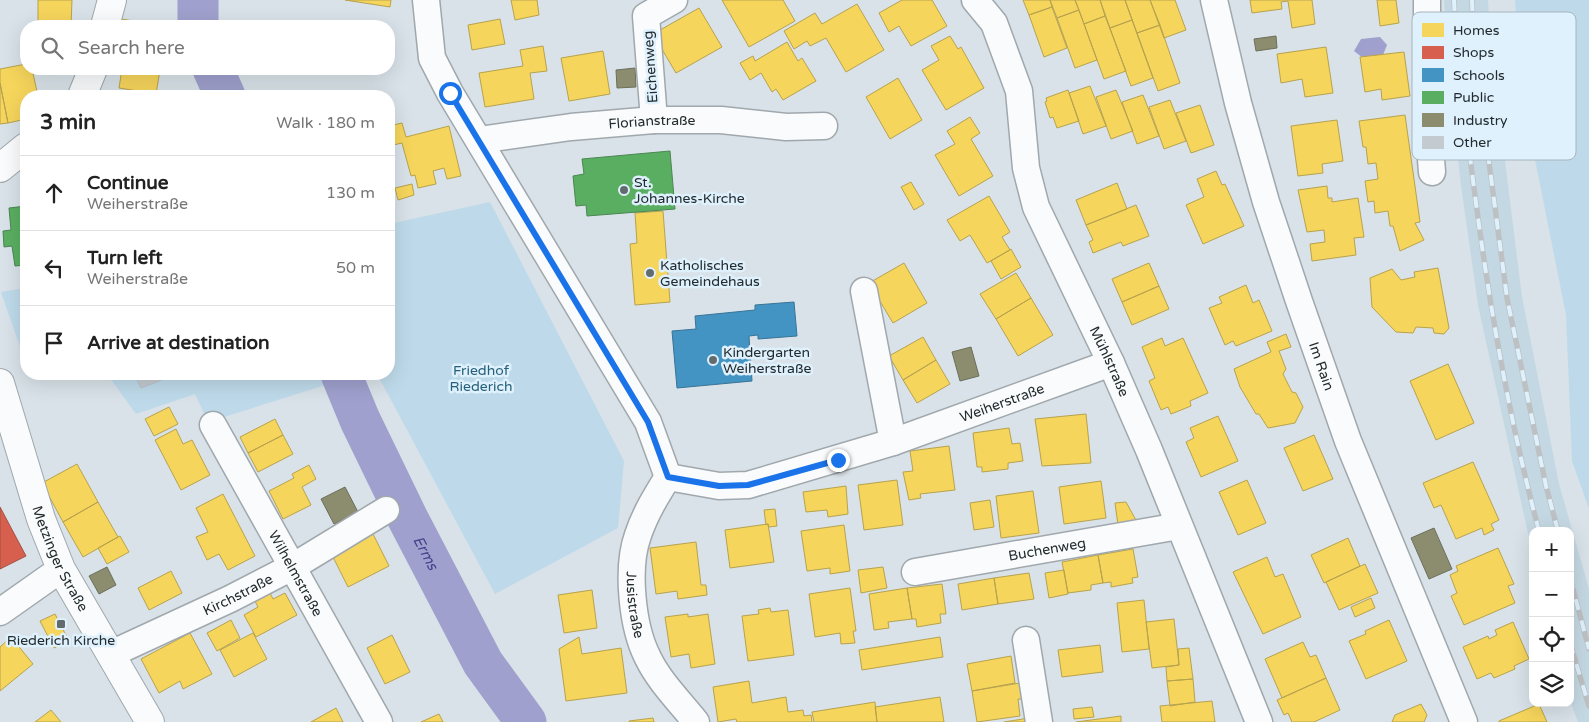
<!DOCTYPE html>
<html lang="en">
<head>
<meta charset="utf-8">
<style>
	:root { --surface:#fff; --page:#f2f2f2; --text:#222; --muted:#767676; --line:#e0e0e0 }
	body { margin:0; font-family:"Varela Round",sans-serif; background:var(--page); color:var(--text) }
	.controls { position:absolute; right:15px; bottom:15px; display:grid; overflow:hidden; border-radius:10px; box-shadow:0 5px 20px #0002 }
	.controls button { width:45px; height:45px; display:grid; place-items:center; padding:0; border:0; border-bottom:1px solid var(--line); background:var(--surface); color:var(--text); font:25px sans-serif }
	.stop { position:absolute; width:15px; height:15px; margin:-11px; border:4px solid #1a73e8; border-radius:50%; background:#fff }
	.stop.end { background:#1a73e8; border-color:#fff; box-shadow:0 1px 5px #0008 }
	.list { margin:0; padding:0; list-style:none }
	h2 { display:flex; justify-content:space-between; align-items:center; height:65px; margin:0; padding:0 20px; font-size:21px }
	h2 small { font-size:16px; font-weight:400; color:var(--muted) }
	.list li { display:grid; grid-template-columns:32px 1fr auto; gap:15px; align-items:center; box-sizing:border-box; height:75px; padding:0 20px; border-top:1px solid var(--line) }
	.list b { display:block; font-size:19px; white-space:nowrap }
	.list p { margin:0; font-size:16px; white-space:nowrap; color:var(--muted) }
	.list em { font-size:16px; font-style:normal; color:var(--muted) }
	.icon { flex:none; width:28px; height:28px; fill:none; stroke:currentColor; stroke-width:2; stroke-linecap:round; stroke-linejoin:round }
	.map { position:relative; flex:none; width:1589px; height:722px; overflow:hidden }
	.search { position:absolute; background:var(--surface); box-shadow:0 5px 20px #0002; left:20px; top:20px; width:375px; height:55px; display:flex; align-items:center; gap:12px; box-sizing:border-box; padding:0 18px; border-radius:20px; color:var(--muted); font-size:19px }
	.panel { position:absolute; background:var(--surface); box-shadow:0 5px 20px #0002; left:20px; top:90px; width:375px; height:290px; border-radius:20px }
	.map>svg:first-child { display:block }
	.built { fill:#c4d8e3 }
	.green { fill:#bedaea }
	.water { fill:#9fa0cd }
	.homes { fill:#f6d55c; stroke:#b7a24e }
	.shops { fill:#d6604d; stroke:#a05044 }
	.schools { fill:#4393c3; stroke:#397497 }
	.public { fill:#5aae61; stroke:#4a8752 }
	.industry { fill:#8c8c6e; stroke:#6c6f5b }
	.lines { fill:none; stroke-linecap:round; stroke-linejoin:round }
	.river { stroke:#9fa0cd; stroke-width:41 }
	.building { fill:#c4cbd0; stroke:#bbc2c8 }
	.street-casing { stroke:#a0a8ad; stroke-width:29 }
	.secondary-casing { stroke:#a0a8ad; stroke-width:30 }
	.street { stroke:#f9fbfc; stroke-width:26 }
	.secondary { stroke:#f9fbfc; stroke-width:28 }
	.rail-casing { stroke:#bec1c3; stroke-width:5.5 }
	.rail { stroke:#def1fc; stroke-width:4; stroke-dasharray:11; stroke-linecap:butt }
	.route { stroke:#1a73e8; stroke-width:6 }
	.poi-dot { fill:#626b70; stroke:#def1fc; stroke-width:2 }
	.labels { text-anchor:middle; stroke-width:5; stroke-linejoin:round; paint-order:stroke }
	.street-label { font-size:14px; fill:#232b2f; stroke:#def1fc }
	.poi-label { font-size:14px; fill:#232b2f; stroke:#def1fc; text-anchor:start }
	.park-label { font-size:14px; fill:#265f7a; stroke:#def1fc }
	.water-label { font-size:15px; font-style:italic; fill:#49408c; stroke:#def1fc }
	.key { fill:#def1fc; stroke:#a6b6be; stroke-width:1 }
	.key-label { font-size:14px; fill:#232b2f }
</style>
</head>
<body>
<div class="map">
<svg width="1589" height="722" viewBox="0 0 1589 722">
	<rect width="100%" height="100%" fill="#d8e2e8"/>
	<!-- built -->
	<path class="built" d="M1444 0H1488L1492 57 1522 297 1559 484 1589 589V722H1578L1570 701V531H1533V556L1478 305 1461 186 1447 58Z"/>
	<!-- green -->
	<path class="green" d="M1515 0H1589V509L1572 461 1566 315 1522 94Z
		M490 202 624 461 618 528 495 594 377 374H389V224Z
		M26 288V364L1 292Z
		M107 374H332L335 382 208 422 195 394 136 414Z"/>
	<!-- water -->
	<path class="water" d="M1380 37 1387 45 1383 55 1363 58 1354 51 1361 39Z"/>
	<!-- homes -->
	<path class="homes" d="M38 0H72L71 26H38Z
		M345 0H391L390 7Z
		M511 0H537L539 15 515 20Z
		M722 0H783L795 21 749 47Z
		M902 0H932L947 26 911 46 899 26 889 32 879 13Z
		M1023 0H1050L1052 7 1029 15Z
		M1050 0H1075L1079 10 1057 18Z
		M1075 0H1100L1105 16 1084 24Z
		M1100 0H1125L1132 20 1110 28Z
		M1125 0H1150L1160 25 1137 33Z
		M1150 0H1175L1186 30 1164 38Z
		M1250 0H1312L1315 24 1292 28 1288 1 1281 2 1282 9 1252 13Z
		M1377 0H1396L1399 23 1380 26Z
		M857 4 884 50 846 72 826 38 810 46 807 41 794 49 784 31 815 13 822 24Z
		M1052 7 1067 48 1044 57 1029 15Z
		M699 8 722 47 676 73 653 34Z
		M1079 10 1097 60 1075 68 1057 18Z
		M1105 16 1126 71 1104 79 1084 24Z
		M121 19 166 26H120Z
		M500 19 505 44 472 50 468 25Z
		M1132 20 1153 78 1131 86 1110 28Z
		M1160 25 1180 83 1158 91 1137 33Z
		M950 36 958 49 961 47 984 88 946 110 922 70 939 60 931 46Z
		M787 42 798 61 802 58 816 81 783 100 776 89 772 92 761 73 750 80 740 63 753 56 755 61Z
		M543 46 547 71 530 73 534 99 485 107 479 73 523 66 520 50Z
		M1326 47 1333 93 1305 97 1302 79 1281 83 1277 54Z
		M603 51 610 94 569 101 561 58Z
		M1404 52 1410 96 1382 100 1381 89 1365 92 1360 57Z
		M26 64V69H32L38 96H26V119L8 123 0 83V69Z
		M122 69 160 70 156 94 119 88Z
		M898 78 922 120 890 139 866 97Z
		M0 83 8 123 0 124Z
		M1090 86 1106 126 1083 134 1069 93Z
		M1068 90 1079 121 1057 128 1053 117 1050 118 1045 102 1047 101 1046 98Z
		M1116 90 1133 131 1111 139 1096 97Z
		M1143 95 1159 136 1137 144 1122 102Z
		M1170 100 1186 141 1164 149 1149 107Z
		M1200 105 1214 145 1191 153 1176 113Z
		M1405 115 1420 222 1415 223 1424 240 1400 251 1393 226H1390L1388 211 1375 213 1374 201 1368 202 1365 181 1378 179 1376 163 1368 164 1366 147H1363L1359 121Z
		M970 117 980 133 971 139 993 176 959 196 935 155 955 144 947 131Z
		M1337 120 1343 161 1322 164 1323 173 1298 176 1291 126Z
		M402 123 406 137 449 126 461 176 447 179 444 168 433 171 436 184 418 188 415 175 411 176 402 143 389 146V126Z
		M1216 171 1222 185 1225 184 1244 226 1203 244 1186 205 1204 197 1197 179Z
		M911 182 924 204 914 210 901 187Z
		M1117 183 1127 209 1086 225 1076 200Z
		M412 184 414 195 398 200 395 188Z
		M1327 186 1328 198H1332V202L1358 198 1364 237 1354 238 1356 255 1312 261 1310 244 1325 242 1324 230 1307 232 1298 190Z
		M989 196 1010 232 1002 237 1010 250 987 263 970 235 960 241 947 220Z
		M1136 205 1149 236 1123 246 1121 242 1093 253 1089 242 1093 240 1086 225Z
		M663 211 670 302 635 305 630 244 637 243 635 213Z
		M1011 249 1021 267 1001 279 991 261Z
		M904 263 927 303 893 323 869 283Z
		M1149 263 1159 286 1122 302 1112 279Z
		M1438 268 1449 328 1444 334 1434 333 1433 328 1416 327 1413 333 1396 332 1372 307 1370 278 1392 269 1401 280 1415 277 1414 272Z
		M1016 273 1031 298 996 319 980 294Z
		M1246 285 1253 303 1259 300 1272 331 1236 346 1233 341 1225 345 1209 308 1222 303 1219 297Z
		M1159 286 1169 309 1132 325 1122 302Z
		M1031 298 1053 335 1018 356 996 319Z
		M1286 334 1291 347 1279 351 1286 369 1283 374 1292 392 1296 393 1303 407 1295 423 1268 428 1259 414H1256L1240 387 1234 369 1271 352 1267 342Z
		M923 337 936 360 903 380 889 356Z
		M1162 338 1165 346 1183 338 1208 393 1190 401 1191 406 1171 414 1168 407 1161 410 1149 381 1155 378 1142 347Z
		M936 360 950 384 917 403 903 380Z
		M1448 364 1474 423 1436 440 1410 381Z
		M169 407 178 424 154 436 145 419Z
		M1086 414 1091 463 1042 466 1035 419Z
		M1218 416 1238 461 1201 477 1186 442 1194 438 1190 428Z
		M275 419 283 435 248 453 240 437Z
		M1009 428 1012 444 1020 443 1023 461 1008 463V469L982 472V467H977L973 433Z
		M176 429 183 444 192 440 210 475 181 490 155 440Z
		M283 435 293 454 258 472 248 453Z
		M1314 435 1333 479 1303 491 1284 448Z
		M949 446 955 490 920 494 921 498 909 500 903 472 913 471 910 451Z
		M1473 462 1499 520 1491 524 1494 530 1484 535 1482 528 1456 539 1441 505 1434 508 1423 483Z
		M77 464 98 502 63 522 42 483Z
		M309 465 316 479 302 487 311 505 283 519 269 491 294 478 292 474Z
		M897 480 903 525 864 530 858 485Z
		M1247 480 1266 523 1238 535 1219 492Z
		M1101 481 1106 518 1064 524 1059 487Z
		M846 486 848 514 828 517 827 510 806 512 803 492Z
		M1033 491 1039 533 1001 538 996 496Z
		M223 494 255 556 228 570 219 554 207 560 196 537 208 532 196 508Z
		M990 500 994 527 974 530 970 503Z
		M98 502 118 537 83 557 63 522Z
		M1126 502 1137 522 1118 525 1115 503Z
		M775 509 777 526 769 527 768 524 766 525 764 510Z
		M768 524 774 562 730 568 725 530Z
		M844 525 850 571 830 574V568L807 571 801 531Z
		M373 534 389 566 348 587 332 555Z
		M120 536 129 552 107 564 98 548Z
		M1348 538 1360 566 1324 583 1311 555Z
		M696 542 701 585H706L707 595 678 599 677 591 656 594 650 548Z
		M1498 548 1514 584 1508 586 1515 603 1464 625 1451 596 1457 593 1450 575 1458 571 1456 566Z
		M1133 549 1138 577 1132 578 1133 583 1111 587V582L1103 583 1098 555Z
		M1098 555 1103 583 1091 585V590L1068 593 1062 562Z
		M1267 557 1275 577 1283 574 1301 617 1263 634 1233 572Z
		M1365 564 1378 593 1339 610 1326 582Z
		M883 567 887 588 861 593 858 570Z
		M1064 570 1068 594 1049 598 1045 573Z
		M171 571 182 593 149 610 138 588Z
		M1029 573 1034 599 998 604 994 578Z
		M994 578 998 604 962 610 958 584Z
		M942 584 946 614H940L941 623 917 627 916 619H912L907 588Z
		M850 588 856 631H853L855 643 841 644 840 633 815 637 809 594Z
		M907 588 912 619 888 622 889 628 874 630 869 594Z
		M592 590 597 628 564 633 558 595Z
		M269 591 273 599 285 593 297 615 256 637 244 615 258 607 254 599Z
		M1371 598 1375 608 1355 617 1351 607Z
		M1144 600 1149 649 1122 652 1117 603Z
		M770 608 771 612 788 610 794 655 748 661 742 616 759 614 758 610Z
		M55 614 69 641 54 648 40 621Z
		M688 614V617L708 614 715 664 691 668 689 654 671 657 665 617Z
		M1174 619 1179 665 1152 668 1146 622Z
		M231 620 240 638 217 651 207 633Z
		M1389 620 1407 661 1366 679 1349 641 1366 634 1365 631Z
		M1513 622 1529 659 1514 666 1515 669 1494 678 1491 673 1477 679 1463 647 1488 636 1489 639 1497 635 1495 630Z
		M190 633 212 674 183 689 180 681 159 693 141 659Z
		M253 633 267 659 234 677 220 650Z
		M392 635 410 672 385 684 367 648Z
		M11 637 33 664 0 691V647Z
		M579 637 582 654 621 648 627 693 566 701 559 649Z
		M940 637 943 657 862 670 859 650Z
		M1303 642 1310 657 1316 655 1326 678 1282 698 1265 659Z
		M1100 645 1103 672 1062 677 1058 650Z
		M1189 648 1193 679 1167 681 1166 667 1179 665 1178 649Z
		M1011 656 1015 683 972 691 967 664Z
		M1326 678 1340 710 1314 722H1292L1288 713 1284 715 1277 700Z
		M1193 679 1195 702 1170 706 1167 681Z
		M749 681 752 703 786 697 788 712 803 710 804 716 811 715 812 722H737L736 719 718 722 713 687Z
		M1020 683 1022 699H1018L1020 716 977 722 972 691Z
		M940 697 944 722H877L875 707Z
		M1212 701 1215 722H1162L1160 706Z
		M875 702 877 722H814L812 712Z
		M1421 704 1427 715 1424 722H1392L1395 715Z
		M1539 704 1547 722H1499V721Z
		M1092 707 1094 717 1074 719 1073 709Z
		M336 708 343 722H311Z
		M51 710 61 722H35Z
		M439 714 443 722H421Z
		M1121 716V722H1076Z
		M653 718 654 722H629V721Z
		M1029 718 1030 722H1004Z"/>
	<!-- shops -->
	<path class="shops" d="M0 507 26 556 0 569Z"/>
	<!-- schools -->
	<path class="schools" d="M794 302 797 336 758 339V335L749 336 752 381 677 388 672 331 696 329 695 316 755 310V305Z"/>
	<!-- public -->
	<path class="public" d="M670 151 675 209 587 216 586 205 576 206 573 176 584 174 582 159Z
		M26 206V265L15 266 12 246 4 247 3 231 11 230 9 208Z"/>
	<!-- industry -->
	<path class="industry" d="M1276 36 1277 48 1256 51 1254 39Z
		M635 68 636 87 617 88 616 70Z
		M971 347 979 376 960 381 952 352Z
		M345 487 358 512 334 524 321 499Z
		M1434 528 1452 569 1429 579 1411 538Z
		M107 567 116 585 99 594 89 576Z"/>
	<g class="lines">
		<!-- river -->
		<g class="river">
			<path d="M198 0V26"/>
			<path d="M213 69 225 96"/>
			<path id="s1" d="M341 374 360 420 408 519 483 663 526 722"/>
		</g>
	</g>
	<!-- building -->
	<path class="building" d="M134 374H162L164 379 141 388Z"/>
	<g class="lines">
		<!-- street casing -->
		<g class="street-casing">
			<g id="street">
				<path d="M426 0 432 58 450 93 648 422 668 477"/>
				<path id="s2" d="M975 0 994 23 1019 91 1026 168 1036 207 1111 363 1149 450 1259 722"/>
				<path id="s3" d="M1214 0 1238 103 1266 202 1299 301 1348 441 1464 722"/>
				<path d="M1427 0V109L1432 172"/>
				<path d="M654 120 646 16 674 0"/>
				<path id="s4" d="M479 140 571 127 654 120H721L786 127 824 126"/>
				<path d="M864 291 893 442"/>
				<path id="s5" d="M213 425 379 722"/>
				<path id="s6" d="M668 477 719 486 748 485 893 442 1111 363"/>
				<path id="s7" d="M668 477C656 496 645 514 638 535 626 568 632 627 648 658 659 681 680 702 696 722"/>
				<path id="s8" d="M915 572 1179 526"/>
				<path d="M0 612 61 569"/>
				<path d="M1026 640 1039 722"/>
				<path id="s9" d="M111 654 230 599 294 566 386 510"/>
			</g>
		</g>
		<!-- secondary casing -->
		<g class="secondary-casing">
			<g id="secondary">
				<path d="M105 26 112 0"/>
				<path d="M82 96 93 69"/>
				<path d="M0 168 26 147"/>
				<path id="s10" d="M0 383 41 519 61 569 150 722"/>
			</g>
		</g>
		<!-- street -->
		<use href="#street" class="street"/>
		<!-- secondary -->
		<use href="#secondary" class="secondary"/>
		<!-- rail casing -->
		<g class="rail-casing">
			<path id="rail" d="M1454 0C1457 63 1466 126 1474 188 1489 304 1509 419 1539 531
				M1472 0 1474 49 1507 298 1546 486 1558 531
				M1570 578 1589 649
				M1570 643 1589 706"/>
		</g>
		<!-- rail -->
		<use href="#rail" class="rail"/>
	</g>
	<g class="lines">
		<!-- route -->
		<path class="route" d="M450 93 648 422 668 477 719 486 748 485 838 460"/>
	</g>
	<!-- markers -->
	<g class="poi-dot">
		<circle cx="624" cy="190" r="5"/>
		<circle cx="650" cy="273" r="5"/>
		<circle cx="713" cy="360" r="5"/>
		<rect x="56" y="619" width="10" height="10" rx="2.5"/>
	</g>
	<g class="labels">
		<!-- street labels -->
		<g class="street-label">
			<text transform="translate(650 67) rotate(-94)" y="5">Eichenweg</text>
			<text dy="5" stroke="none"><textPath href="#s4" startOffset="174">Florianstraße</textPath></text>
			<text dy="5" stroke="none"><textPath href="#s2" startOffset="391">Mühlstraße</textPath></text>
			<text dy="5" stroke="none"><textPath href="#s3" startOffset="382">Im Rain</textPath></text>
			<text dy="5" stroke="none"><textPath href="#s6" startOffset="348">Weiherstraße</textPath></text>
			<text dy="5" stroke="none"><textPath href="#s8" startOffset="134">Buchenweg</textPath></text>
			<text dy="5" stroke="none"><textPath href="#s10" startOffset="186">Metzinger Straße</textPath></text>
			<text dy="5" stroke="none"><textPath href="#s5" startOffset="170">Wilhelmstraße</textPath></text>
			<text dy="5" stroke="none"><textPath href="#s9" startOffset="140">Kirchstraße</textPath></text>
			<text dy="5" stroke="none"><textPath href="#s7" startOffset="136">Jusistraße</textPath></text>
		</g>
		<!-- poi labels -->
		<g class="poi-label">
			<text x="634" y="187">St.<tspan x="634" dy="16">Johannes-Kirche</tspan></text>
			<text x="660" y="270">Katholisches<tspan x="660" dy="16">Gemeindehaus</tspan></text>
			<text x="723" y="357">Kindergarten<tspan x="723" dy="16">Weiherstraße</tspan></text>
			<text x="61" y="645" text-anchor="middle">Riederich Kirche</text>
		</g>
		<!-- park labels -->
		<g class="park-label">
			<text x="481" y="375">Friedhof<tspan x="481" dy="16">Riederich</tspan></text>
		</g>
		<!-- water labels -->
		<g class="water-label">
			<text dy="5" stroke="none"><textPath href="#s1" startOffset="198">Erms</textPath></text>
		</g>
	</g>
	<!-- legend -->
	<rect x="1412" y="12" width="164" height="148" rx="8" class="key"/>
	<rect x="1422" y="23" width="22" height="14" fill="#f6d55c"/>
	<rect x="1422" y="46" width="22" height="13" fill="#d6604d"/>
	<rect x="1422" y="68" width="22" height="14" fill="#4393c3"/>
	<rect x="1422" y="91" width="22" height="13" fill="#5aae61"/>
	<rect x="1422" y="113" width="22" height="14" fill="#8c8c6e"/>
	<rect x="1422" y="136" width="22" height="13" fill="#c4cbd0"/>
	<g class="key-label">
		<text x="1453" y="35">Homes</text>
		<text x="1453" y="57">Shops</text>
		<text x="1453" y="80">Schools</text>
		<text x="1453" y="102">Public</text>
		<text x="1453" y="125">Industry</text>
		<text x="1453" y="147">Other</text>
	</g>
</svg>
<div class="controls">
<button>+</button>
<button>−</button>
<button><svg class="icon" aria-label="locate" viewBox="0 0 24 24"><circle cx="12" cy="12" r="6"/><path d="M12 2v4M12 18v4M2 12h4M18 12h4"/></svg></button>
<button><svg class="icon" aria-label="layers" viewBox="0 0 24 24"><path d="M12 4l9 5-9 5-9-5zM3 14l9 5 9-5"/></svg></button>
</div>
<div class="stop" style="left:450px;top:93px"></div>
<div class="stop end" style="left:838px;top:460px"></div>
<div class="search"><svg class="icon" aria-label="search" viewBox="0 0 24 24"><circle cx="10" cy="10" r="6"/><path d="M15 15l6 6"/></svg>Search here</div>
<section class="panel">
<h2>3 min<small>Walk · 180 m</small></h2>
<ul class="list">
<li><svg class="icon" aria-label="ahead" viewBox="0 0 24 24"><path d="M12 20V5M6 11l6-6 6 6"/></svg><div><b>Continue</b><p>Weiherstraße</p></div><em>130 m</em></li>
<li><svg class="icon" aria-label="left" viewBox="0 0 24 24"><path d="M17 20v-9H6M10 6l-5 5 5 5"/></svg><div><b>Turn left</b><p>Weiherstraße</p></div><em>50 m</em></li>
<li><svg class="icon" aria-label="arrive" viewBox="0 0 24 24"><path d="M6 21V4h12l-3 4 3 4H6"/></svg><div><b>Arrive at destination</b></div></li>
</ul>
</section>
</div>
</body>
</html>
